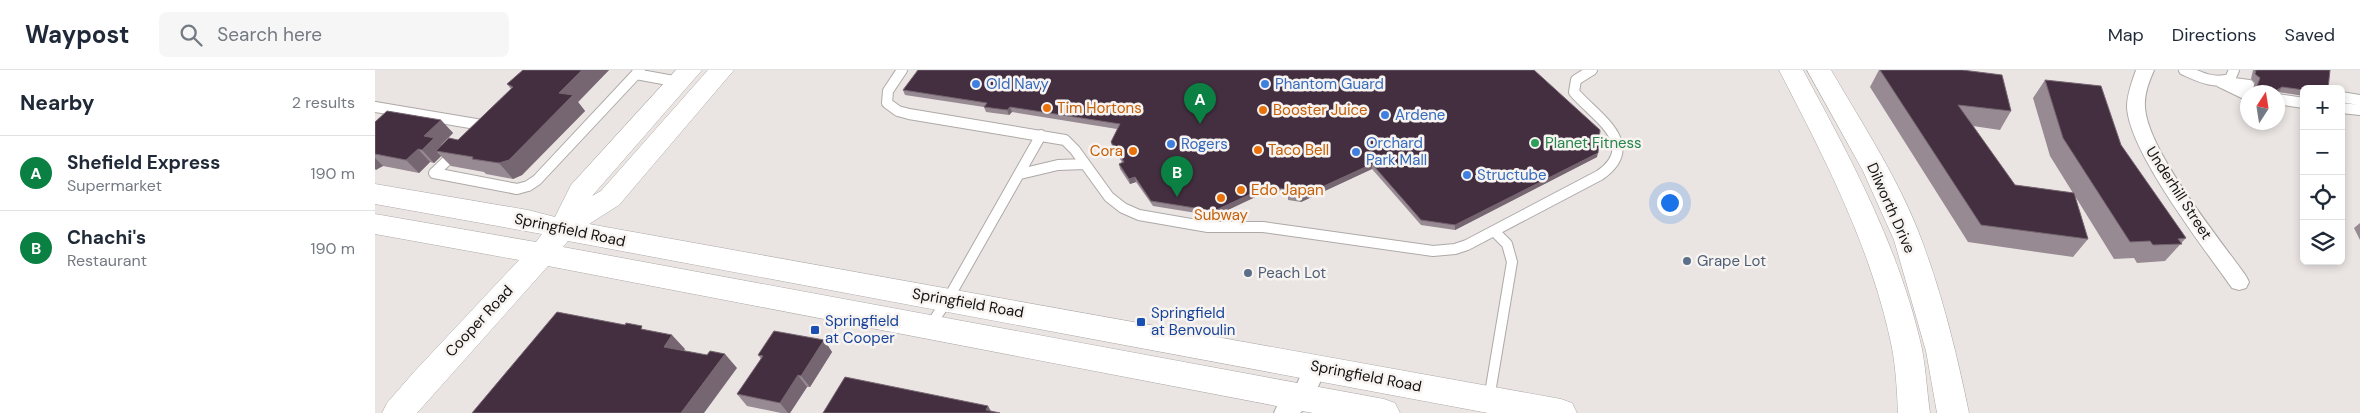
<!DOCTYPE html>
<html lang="en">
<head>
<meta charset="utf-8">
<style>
	:root { --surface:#fff; --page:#f6f6f7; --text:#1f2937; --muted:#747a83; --line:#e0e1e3; --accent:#0b8043 }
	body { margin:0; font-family:"DM Sans",sans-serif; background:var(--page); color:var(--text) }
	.controls { position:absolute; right:15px; top:15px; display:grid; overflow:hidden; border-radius:8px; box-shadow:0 2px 8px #0003 }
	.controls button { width:45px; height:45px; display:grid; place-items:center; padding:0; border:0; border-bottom:1px solid var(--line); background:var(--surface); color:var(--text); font:25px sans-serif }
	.compass { position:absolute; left:1865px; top:15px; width:45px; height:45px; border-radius:50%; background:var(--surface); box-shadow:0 2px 8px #0003; rotate:12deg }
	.you { position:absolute; left:1294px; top:132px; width:18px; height:18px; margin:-12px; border:4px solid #fff; border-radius:50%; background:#1a73e8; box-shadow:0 0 0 8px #1a73e833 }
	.badge { display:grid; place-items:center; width:32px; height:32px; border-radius:50%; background:var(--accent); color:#fff; font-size:16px; font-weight:700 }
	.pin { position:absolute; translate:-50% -41px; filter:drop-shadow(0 1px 2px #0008) }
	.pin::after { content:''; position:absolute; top:26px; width:18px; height:15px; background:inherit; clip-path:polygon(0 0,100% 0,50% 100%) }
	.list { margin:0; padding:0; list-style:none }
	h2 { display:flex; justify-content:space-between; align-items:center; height:65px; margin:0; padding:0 20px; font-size:21px }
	h2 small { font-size:16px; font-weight:400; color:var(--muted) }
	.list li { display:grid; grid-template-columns:32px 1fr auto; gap:15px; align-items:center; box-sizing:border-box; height:75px; padding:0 20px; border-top:1px solid var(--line) }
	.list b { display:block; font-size:19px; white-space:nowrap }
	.list p { margin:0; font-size:16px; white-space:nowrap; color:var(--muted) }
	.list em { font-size:16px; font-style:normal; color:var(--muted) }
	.icon { flex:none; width:28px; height:28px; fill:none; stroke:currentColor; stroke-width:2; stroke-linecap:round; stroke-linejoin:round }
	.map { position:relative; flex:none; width:1985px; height:343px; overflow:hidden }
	header { display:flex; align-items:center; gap:30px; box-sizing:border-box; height:70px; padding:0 25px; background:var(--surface); border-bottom:1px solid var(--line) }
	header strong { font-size:24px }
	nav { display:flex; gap:28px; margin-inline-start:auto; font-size:18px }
	.search { width:350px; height:45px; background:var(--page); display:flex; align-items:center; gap:12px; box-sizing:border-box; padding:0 18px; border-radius:8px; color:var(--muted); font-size:19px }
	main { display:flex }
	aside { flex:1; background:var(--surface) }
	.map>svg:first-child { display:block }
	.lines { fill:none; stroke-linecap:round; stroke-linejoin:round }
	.service-casing { stroke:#ada9a7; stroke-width:12 }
	.minor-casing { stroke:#ada9a7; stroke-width:2 }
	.secondary-casing { stroke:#ada9a7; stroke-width:1 }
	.service { stroke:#fff; stroke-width:10 }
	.minor { fill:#fff; fill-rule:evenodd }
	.secondary { fill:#fff; fill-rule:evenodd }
	.wall { fill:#978a92 }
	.shaded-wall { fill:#766671 }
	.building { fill:#442f40; stroke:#766671 }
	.shop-dot { fill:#3f7fe0; stroke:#f7f3f0; stroke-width:2 }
	.food-dot { fill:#e8710a; stroke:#f7f3f0; stroke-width:2 }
	.leisure-dot { fill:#2e9e5b; stroke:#f7f3f0; stroke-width:2 }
	.service-dot { fill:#5c6f8a; stroke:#f7f3f0; stroke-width:2 }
	.transit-dot { fill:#1a4fb4; stroke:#f7f3f0; stroke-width:2 }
	.labels { text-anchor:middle; stroke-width:5; stroke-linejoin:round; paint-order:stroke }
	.shop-label { font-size:15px; fill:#366cbe; stroke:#f7f3f0; text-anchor:start }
	.food-label { font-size:15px; fill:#c56008; stroke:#f7f3f0; text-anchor:start }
	.leisure-label { font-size:15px; fill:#27864d; stroke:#f7f3f0; text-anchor:start }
	.street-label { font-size:15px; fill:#141211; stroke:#f7f3f0 }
	.service-label { font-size:15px; fill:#4e5e75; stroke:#f7f3f0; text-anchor:start }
	.transit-label { font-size:15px; fill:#164399; stroke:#f7f3f0; text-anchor:start }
</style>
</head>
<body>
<header>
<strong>Waypost</strong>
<div class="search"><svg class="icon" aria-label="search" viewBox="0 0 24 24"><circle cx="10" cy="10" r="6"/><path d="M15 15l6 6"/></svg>Search here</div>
<nav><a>Map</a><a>Directions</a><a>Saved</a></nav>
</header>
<main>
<aside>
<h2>Nearby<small>2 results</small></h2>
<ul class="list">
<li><span class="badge">A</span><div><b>Shefield Express</b><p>Supermarket</p></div><em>190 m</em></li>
<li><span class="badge">B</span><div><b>Chachi's</b><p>Restaurant</p></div><em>190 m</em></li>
</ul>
</aside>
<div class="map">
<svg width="1985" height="343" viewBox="0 0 1985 343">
	<rect width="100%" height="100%" fill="#eae5e3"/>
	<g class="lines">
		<!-- service casing -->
		<g class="service-casing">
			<path id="service" d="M527 0 513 21 512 33 523 41 534 44 690 70 700 80 734 127 748 138 764 145 833 157H888L1058 181 1080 179 1092 175 1225 105C1269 74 1219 46 1199 22L1201 10 1217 0
				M1809 0C1825 7 1838 14 1855 9L1859 0
				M261 4 304 12
				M1845 12 1872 25
				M1851 12 1874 15
				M1966 27 1985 30
				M1902 29 1929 33
				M0 37 107 55 111 52
				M1966 38 1985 40
				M80 83 59 103 142 119 153 116 162 110 265 0
				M645 104 683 95 710 94
				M555 256 573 229 666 65
				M1114 329 1137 192 1132 174 1119 161"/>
		</g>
		<!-- minor casing -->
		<g class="minor-casing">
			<path id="minor" d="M1761 0H1779C1774 12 1769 24 1770 37 1772 80 1844 168 1871 206L1874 212 1871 218 1864 220 1857 218C1829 178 1754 82 1752 37 1752 24 1757 12 1761 0Z
				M941 288 949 290 952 297 935 334 925 343H899L902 336 919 320 933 290Z"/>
		</g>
		<!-- secondary casing -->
		<g class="secondary-casing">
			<path id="secondary" d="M301 0H327L217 126 226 121 333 0H359L244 135 214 154 1186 329 1197 333 1202 343H1113L193 171 188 177 1009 329 1020 333 1025 343H938L173 196 42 343H7L12 333 39 302 144 190 0 164V144L161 172 167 164 0 134V114L153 140 180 147 196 115Z
				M1404 0H1428C1476 89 1525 179 1547 279 1551 300 1552 322 1555 343H1523C1522 322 1521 300 1517 278 1497 179 1450 89 1404 0Z
				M1432 0H1456C1488 55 1525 111 1547 171 1568 227 1582 285 1594 343H1562L1551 281 1519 170 1488 101Z"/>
		</g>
		<!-- service -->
		<use href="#service" class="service"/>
		<!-- minor -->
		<use href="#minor" class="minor"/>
		<!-- secondary -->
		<use href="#secondary" class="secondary"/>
	</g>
	<!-- wall -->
	<path class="wall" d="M148 0H234L203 32 210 41 147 105 138 109 111 104 109 102 76 96 66 86 59 93 55 92 44 103 8 96 0 99V52L66 50 78 63 66 75 83 70 136 19 132 14Z
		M1504 0H1587L1636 41 1625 60 1598 56 1640 115 1698 123 1675 86 1658 28 1670 10 1746 75 1811 168 1790 191 1762 193 1759 188 1739 189 1700 126 1713 169 1698 187 1593 172 1495 17Z
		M1878 0H1955L1929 19V26L1903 22H1878L1877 21 1880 13 1876 9Z
		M528 20 1222 87 1080 160 1046 155 997 99 926 132 913 130V124L893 121 840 146 778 136 761 112 755 114 745 99 744 94 747 92 737 77 736 72 742 59 637 42 634 45 611 42 609 37 530 25Z
		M1985 153V170L1979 158Z
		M449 270 457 282 435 317H432L415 343H406L372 336 362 324 386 289 383 285Z"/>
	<!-- shaded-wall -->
	<path class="shaded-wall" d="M207 0H234L203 32 210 41 147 105 138 109 124 93 184 23Z
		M1907 17 1903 22H1899L1900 21Z
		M635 37 637 42 634 45 632 40Z
		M66 50 78 63 66 75 72 81H61L66 86 59 93 47 80 49 66Z
		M43 79 55 92 44 103 31 90Z
		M1223 83 1222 87 1080 160V155Z
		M0 88 8 96 1 100 0 99Z
		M997 94V99L926 132 925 127Z
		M760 107 761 112 755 114 754 109Z
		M893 116V121L840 146 839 141Z
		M297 265 310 279 302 291 289 277Z
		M449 270 457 282 435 317 426 306Z
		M350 284 362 298 329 343H306Z
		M423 305 432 317 415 343H413L405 333Z
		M613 336 617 343 611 340Z"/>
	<!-- building -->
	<path class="building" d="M148 0H207L184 23 198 25 134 90 124 93 97 89 98 87 61 81 74 68 83 70 138 17 132 14Z
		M543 0H1159L1225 60 1223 83 1080 155 1046 150 997 94 925 127 913 125 914 120 893 116 839 141 776 131 760 107 754 109 744 94 749 92 736 72 745 54 635 37 632 40 609 37 612 33 528 20Z
		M1505 0H1587L1627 5 1636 41 1583 35 1640 115 1699 123 1713 169 1606 155Z
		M1881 0H1955L1953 19H1929V20L1907 17 1900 21 1883 19 1882 16 1885 8 1880 4Z
		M1670 10 1726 16 1746 75 1811 168 1803 169 1807 174 1778 175 1775 171 1755 172 1688 68Z
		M12 41 66 50 49 66 59 68 47 80 43 79 31 90 0 84V52Z
		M182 242 250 255 251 253 267 256 266 259 297 265 289 277 332 285 335 281 350 284 306 343H97Z
		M399 261 449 270 426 306 423 305 405 333 362 324 388 286 383 285Z
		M470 307 613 336 611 340 625 343H448Z"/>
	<!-- markers -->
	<g class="shop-dot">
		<circle cx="601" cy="14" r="5"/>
		<circle cx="890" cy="14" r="5"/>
		<circle cx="1010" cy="45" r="5"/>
		<circle cx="796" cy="74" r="5"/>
		<circle cx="981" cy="82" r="5"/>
		<circle cx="1092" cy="105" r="5"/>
	</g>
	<g class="food-dot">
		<circle cx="672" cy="38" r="5"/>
		<circle cx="888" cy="40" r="5"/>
		<circle cx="883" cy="80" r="5"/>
		<circle cx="758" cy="81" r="5"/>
		<circle cx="866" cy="120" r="5"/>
		<circle cx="846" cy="128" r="5"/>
	</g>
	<circle class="leisure-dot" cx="1160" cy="73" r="5"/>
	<g class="service-dot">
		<circle cx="1312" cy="191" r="5"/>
		<circle cx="873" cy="203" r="5"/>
	</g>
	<g class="transit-dot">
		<rect x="761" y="247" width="10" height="10" rx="2.5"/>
		<rect x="435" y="255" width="10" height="10" rx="2.5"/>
	</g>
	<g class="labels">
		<!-- shop labels -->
		<g class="shop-label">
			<text x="611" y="19">Old Navy</text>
			<text x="900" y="19">Phantom Guard</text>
			<text x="1020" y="50">Ardene</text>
			<text x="991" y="78">Orchard<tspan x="991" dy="17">Park Mall</tspan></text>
			<text x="806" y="79">Rogers</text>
			<text x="1102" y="110">Structube</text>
		</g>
		<!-- food labels -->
		<g class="food-label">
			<text x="682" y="43">Tim Hortons</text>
			<text x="898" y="45">Booster Juice</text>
			<text x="893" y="85">Taco Bell</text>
			<text x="748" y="86" text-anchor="end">Cora</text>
			<text x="876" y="125">Edo Japan</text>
			<text x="846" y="150" text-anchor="middle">Subway</text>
		</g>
		<!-- leisure labels -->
		<g class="leisure-label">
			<text x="1170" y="78">Planet Fitness</text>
		</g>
		<!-- street labels -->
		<g class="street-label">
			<text transform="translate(1804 123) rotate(57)" y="5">Underhill Street</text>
			<text transform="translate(1516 138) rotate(66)" y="5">Dilworth Drive</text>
			<text transform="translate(195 160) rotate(12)" y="5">Springfield Road</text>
			<text transform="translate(593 233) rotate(10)" y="5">Springfield Road</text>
			<text transform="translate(104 251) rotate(-47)" y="5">Cooper Road</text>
			<text transform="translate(991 306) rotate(11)" y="5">Springfield Road</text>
		</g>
		<!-- service labels -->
		<g class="service-label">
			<text x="1322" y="196">Grape Lot</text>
			<text x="883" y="208">Peach Lot</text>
		</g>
		<!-- transit labels -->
		<g class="transit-label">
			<text x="776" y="248">Springfield<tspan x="776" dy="17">at Benvoulin</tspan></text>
			<text x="450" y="256">Springfield<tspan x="450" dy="17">at Cooper</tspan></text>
		</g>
	</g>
</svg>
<div class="controls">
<button>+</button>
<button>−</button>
<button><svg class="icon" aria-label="locate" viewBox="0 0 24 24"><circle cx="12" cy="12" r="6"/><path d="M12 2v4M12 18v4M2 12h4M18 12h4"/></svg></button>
<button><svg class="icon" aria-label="layers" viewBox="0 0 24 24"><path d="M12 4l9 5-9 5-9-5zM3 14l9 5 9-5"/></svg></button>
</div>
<svg class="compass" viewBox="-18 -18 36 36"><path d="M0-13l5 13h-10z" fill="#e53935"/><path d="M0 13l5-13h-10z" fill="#747a83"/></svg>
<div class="you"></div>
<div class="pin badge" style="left:825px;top:54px">A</div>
<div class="pin badge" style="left:802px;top:127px">B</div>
</div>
</main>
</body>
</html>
